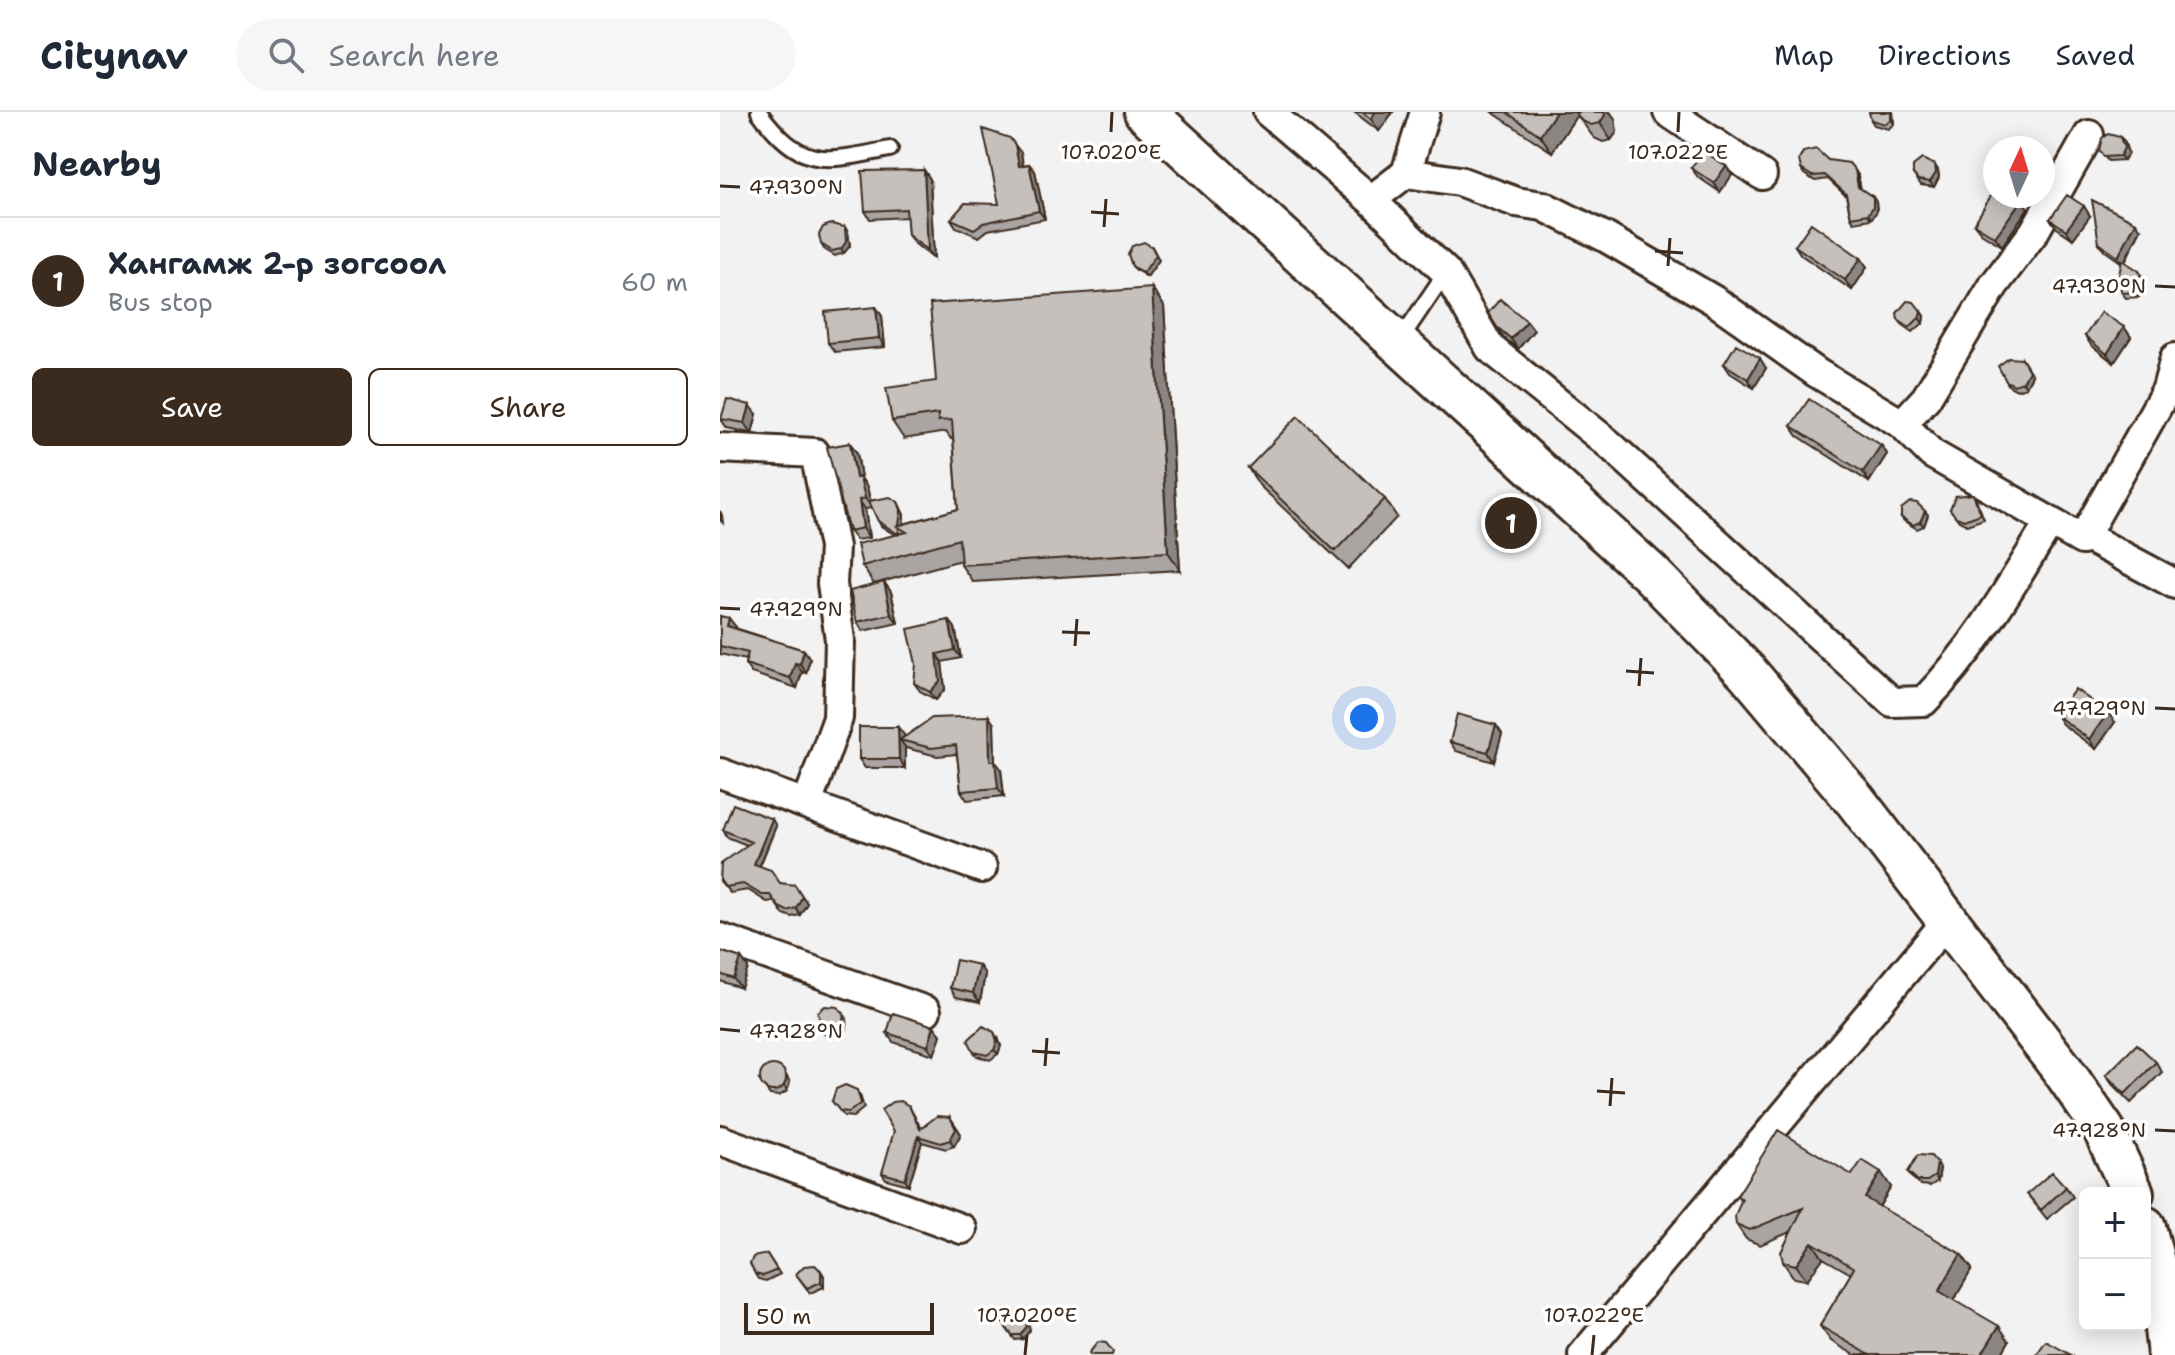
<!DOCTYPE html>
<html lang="en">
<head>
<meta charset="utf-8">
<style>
	:root { --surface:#fff; --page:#f6f6f7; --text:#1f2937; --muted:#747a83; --line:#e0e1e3; --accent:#3b2a1e }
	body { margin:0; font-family:"Shantell Sans",sans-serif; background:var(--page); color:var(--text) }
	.controls { position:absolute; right:24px; bottom:24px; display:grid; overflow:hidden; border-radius:12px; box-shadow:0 4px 20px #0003 }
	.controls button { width:72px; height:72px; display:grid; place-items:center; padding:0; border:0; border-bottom:2px solid var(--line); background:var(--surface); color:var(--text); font:40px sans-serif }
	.compass { position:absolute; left:1263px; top:24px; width:72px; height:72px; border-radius:50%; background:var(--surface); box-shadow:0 4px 20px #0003; rotate:4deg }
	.scale { position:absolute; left:24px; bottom:20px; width:190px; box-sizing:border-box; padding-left:8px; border:4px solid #3b2a1e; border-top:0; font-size:22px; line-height:28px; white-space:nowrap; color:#3b2a1e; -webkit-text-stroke:6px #fff; paint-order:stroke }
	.you { position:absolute; left:644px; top:606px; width:28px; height:28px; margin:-20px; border:6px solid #fff; border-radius:50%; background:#1a73e8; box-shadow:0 0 0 12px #1a73e833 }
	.badge { display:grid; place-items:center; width:52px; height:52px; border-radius:50%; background:var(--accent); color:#fff; font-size:26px; font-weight:700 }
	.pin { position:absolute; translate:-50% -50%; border:4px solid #fff; box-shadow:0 2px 8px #0006 }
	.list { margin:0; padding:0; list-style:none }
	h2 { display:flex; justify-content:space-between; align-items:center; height:104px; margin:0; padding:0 32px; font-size:34px }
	h2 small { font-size:26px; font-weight:400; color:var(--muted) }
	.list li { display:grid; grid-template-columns:52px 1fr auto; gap:24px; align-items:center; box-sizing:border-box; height:128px; padding:0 32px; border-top:2px solid var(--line) }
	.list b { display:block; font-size:30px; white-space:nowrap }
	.list p { margin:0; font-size:26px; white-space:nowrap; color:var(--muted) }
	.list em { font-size:26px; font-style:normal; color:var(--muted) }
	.actions { display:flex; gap:16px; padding:24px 32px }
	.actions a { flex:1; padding:18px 0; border:2px solid var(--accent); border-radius:12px; text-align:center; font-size:28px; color:var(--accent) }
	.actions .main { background:var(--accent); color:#fff }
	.icon { flex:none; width:44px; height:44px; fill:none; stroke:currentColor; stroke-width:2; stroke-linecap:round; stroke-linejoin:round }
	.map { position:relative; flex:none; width:1455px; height:1243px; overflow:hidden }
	header { display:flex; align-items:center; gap:48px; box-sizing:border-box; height:112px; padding:0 40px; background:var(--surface); border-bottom:2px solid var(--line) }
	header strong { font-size:38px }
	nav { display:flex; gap:44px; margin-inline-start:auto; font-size:28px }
	.search { width:560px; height:72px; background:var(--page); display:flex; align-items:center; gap:20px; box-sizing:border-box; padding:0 28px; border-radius:44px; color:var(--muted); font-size:30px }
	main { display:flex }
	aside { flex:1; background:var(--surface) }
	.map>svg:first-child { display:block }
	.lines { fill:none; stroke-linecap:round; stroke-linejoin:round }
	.service-casing { stroke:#3b2a1e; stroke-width:20 }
	.minor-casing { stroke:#3b2a1e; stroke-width:34 }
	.secondary-casing { stroke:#3b2a1e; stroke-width:46 }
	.service { stroke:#fff; stroke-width:14 }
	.minor { stroke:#fff; stroke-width:28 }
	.secondary { stroke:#fff; stroke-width:40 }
	.wall { fill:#aaa5a3; stroke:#3b2a1e; stroke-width:2 }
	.shaded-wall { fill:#8b8684; stroke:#3b2a1e; stroke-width:2 }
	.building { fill:#c6c0bd; stroke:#3b2a1e; stroke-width:2 }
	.ticks { fill:none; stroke:#3b2a1e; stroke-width:3 }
	.ticks-label { font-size:20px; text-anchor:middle; fill:#3b2a1e; stroke:#fff; stroke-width:7; stroke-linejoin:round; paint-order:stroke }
</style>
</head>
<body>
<header>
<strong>Citynav</strong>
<div class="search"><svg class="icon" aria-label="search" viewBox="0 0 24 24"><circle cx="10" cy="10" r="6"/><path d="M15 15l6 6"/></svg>Search here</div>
<nav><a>Map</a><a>Directions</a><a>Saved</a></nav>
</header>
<main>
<aside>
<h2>Nearby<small></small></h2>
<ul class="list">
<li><span class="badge">1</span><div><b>Хангамж 2-р зогсоол</b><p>Bus stop</p></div><em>60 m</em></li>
</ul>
<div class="actions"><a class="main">Save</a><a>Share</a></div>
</aside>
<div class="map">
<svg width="1455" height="1243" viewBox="0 0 1455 1243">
	<rect width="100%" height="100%" fill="#f3f2f2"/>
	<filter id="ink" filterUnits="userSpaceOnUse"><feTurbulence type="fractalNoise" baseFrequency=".0125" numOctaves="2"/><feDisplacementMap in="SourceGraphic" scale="16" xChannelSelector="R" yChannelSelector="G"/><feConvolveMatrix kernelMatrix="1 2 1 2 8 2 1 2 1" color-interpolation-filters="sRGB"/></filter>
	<g filter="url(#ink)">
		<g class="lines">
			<!-- service casing -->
			<g class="service-casing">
				<path id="service" d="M39 0C82 58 104 50 170 37
					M680 228 726 160"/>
			</g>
			<!-- minor casing -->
			<g class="minor-casing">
				<path id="minor" d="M548 0 651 88 726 160 770 236 889 332 1172 590 1204 589C1255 537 1292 472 1330 410
					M948 0 1042 63
					M686 61 705 0
					M651 88 686 61 739 69 796 90 823 94 885 125 995 189 1097 261 1182 312 1206 286 1274 173 1314 120 1369 23
					M1182 312 1212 342 1362 428 1447 277 1455 246
					M0 336 95 341 114 435 112 472 120 528 118 606 87 692
					M1365 424 1455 472
					M0 661 262 756
					M0 826 206 899
					M0 1028 242 1117
					M863 1243 1228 808"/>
			</g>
			<!-- secondary casing -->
			<g class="secondary-casing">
				<path id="secondary" d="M425 0 930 461 1027 560 1135 688 1342 957 1384 1018 1413 1081
					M1425 1115 1440 1173 1448 1243"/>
			</g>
			<!-- service -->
			<use href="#service" class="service"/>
			<!-- minor -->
			<use href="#minor" class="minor"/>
			<!-- secondary -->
			<use href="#secondary" class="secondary"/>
		</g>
		<!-- wall -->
		<path class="wall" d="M634 0H673L659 19Z
			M772 0H890L895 7 897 20 891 28 883 30 874 26 857 3 832 40Z
			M1173 0 1174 12 1168 17 1154 13 1151 8Z
			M1400 25 1404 29 1408 41 1404 48 1388 49 1379 38Z
			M301 41 303 53 309 52 315 59 325 107 268 118 259 125 236 115 231 107 279 92Z
			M1108 48 1138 63 1141 77 1153 85 1156 90 1157 99 1151 107 1134 110 1131 105 1126 84 1108 67 1095 69 1084 62 1081 57Z
			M1006 54 1012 63 1000 80 978 65 971 56Z
			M204 58 210 67 214 147 194 131 188 123 187 105 150 107 145 99Z
			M1218 58 1219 65 1214 75 1201 73 1193 62Z
			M1308 96 1282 134 1261 121 1254 112Z
			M1370 104 1353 127 1337 116 1330 107Z
			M1421 117 1405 150 1422 164 1426 176 1419 185 1406 186 1402 181V151L1384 138 1379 131Z
			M128 120 130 134 124 141 115 144 104 137 101 132Z
			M1075 134 1141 146 1147 155 1132 178 1081 143Z
			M432 135 439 148 427 165 416 158 412 154Z
			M432 176 444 194 460 458 253 470 241 453V448L154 472 142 454 175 423 161 414 152 396 145 397 149 426 136 428 129 419 130 331 137 341 141 366 147 375 150 388 178 390 184 403 183 412 238 397 233 326 231 327 226 320 184 327 172 309 216 269Z
			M156 195 162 204 165 235 115 240 108 231Z
			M1204 204 1203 211 1193 220 1182 212 1178 207Z
			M807 209 814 218 798 237 783 225 777 215Z
			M1404 215 1411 225 1394 251 1371 233 1365 224Z
			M1004 252 1046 256 1034 276 1010 261Z
			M1312 263 1306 275 1297 278 1289 274 1286 269Z
			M37 302 32 321 7 316 1 307Z
			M1071 314 1161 333 1167 342 1149 370 1078 324Z
			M528 356 665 387 677 405 628 457 540 374Z
			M1256 387 1264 407 1247 413 1239 409 1230 397Z
			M1205 399 1208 403 1204 414 1197 417 1184 409 1181 405Z
			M164 470 171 480 178 511 143 519 137 510Z
			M0 504 16 515 15 516 84 538 90 547 86 561 82 560 77 576 31 561 25 552 26 548 0 542Z
			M229 508 235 516 241 546 222 550 225 577 216 588 200 579 194 571Z
			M1336 603 1395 610 1376 637 1342 612Z
			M274 612 275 649 281 657 284 684 247 688 241 679 237 642 217 644 186 636 185 635V656H145L139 647 185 625Z
			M776 613 782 622 774 650 736 639 730 630Z
			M56 714 40 754 60 771 87 791 80 803 72 805 63 802 54 789 47 790 28 778 10 781 0 769 27 733 7 725 3 718Z
			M0 839 21 846 28 856 21 876 0 869Z
			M265 862 260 890 236 885 230 876Z
			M127 907 125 920 112 925 104 922 101 917Z
			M214 914 221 923 214 943 173 930 167 921Z
			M278 925 281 934 278 942 270 948 257 944 254 940Z
			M1436 950 1442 960 1411 991 1392 972 1386 963Z
			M39 968 70 970 67 979 59 984 50 983Z
			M140 983 144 996 133 1005 124 1004 112 989Z
			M189 994 201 1016 230 1005 241 1022 234 1034 226 1037 202 1030 189 1073 166 1067 162 1061Z
			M1220 1056 1218 1069 1210 1074 1201 1073 1191 1065 1188 1060Z
			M1132 1063 1171 1075 1159 1095 1241 1142 1252 1157 1234 1188 1289 1229 1281 1243H1135L1111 1229 1100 1214 1131 1162 1103 1146 1087 1168 1074 1166 1063 1150 1070 1120 1040 1133 1026 1127 1016 1112 1021 1090 1017 1084Z
			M1346 1075 1353 1085 1327 1107 1307 1082Z
			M47 1142 60 1162 46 1169 38 1167 35 1162Z
			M101 1159 104 1164V1175L90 1181 76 1162Z
			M303 1203 307 1207 310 1218 303 1227 295 1228 286 1216Z"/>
		<!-- shaded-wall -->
		<path class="shaded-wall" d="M655 0H673L659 19 651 7Z
			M836 0H855L857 3 832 40 820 23Z
			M884 0H890L895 7 897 20 891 28 880 11Z
			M1171 0H1173L1174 12 1171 7Z
			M1400 25 1404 29 1408 41 1404 48 1400 44Z
			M295 33 301 41 304 62 299 54Z
			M309 52 315 59 325 107 319 99Z
			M1215 53 1218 58 1219 65 1214 75 1210 70Z
			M1006 54 1012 63 1000 80 994 71Z
			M204 58 210 67 214 147 208 139Z
			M1135 58 1138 63 1141 80 1138 75Z
			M1153 85 1156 90 1157 99 1151 107 1148 102Z
			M1302 87 1308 96 1282 134 1275 125Z
			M1364 94 1370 104 1353 127 1346 118Z
			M1416 110 1421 117 1403 152 1398 145Z
			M125 115 128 120 130 134 124 141 121 137Z
			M432 135 439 148 427 165 423 161Z
			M1141 146 1147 155 1132 178 1125 168Z
			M1419 159 1422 164 1426 176 1419 185 1415 180Z
			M432 176 444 194 460 458 448 440Z
			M156 195 162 204 165 235 159 226Z
			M1201 199 1204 204 1203 211 1199 206Z
			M807 209 814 218 798 237 791 227Z
			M1404 215 1411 225 1394 251 1387 242Z
			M1040 246 1046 256 1034 276 1028 267Z
			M1302 247 1312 263 1306 275 1303 270Z
			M30 293 37 302 32 321 25 311Z
			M130 331 137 341 141 366 147 375 152 396 145 386 136 366Z
			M1161 333 1167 342 1149 370 1143 360Z
			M139 388 145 397 149 426 143 416Z
			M178 390 184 403 183 417 179 415Z
			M0 399 2 403 3 411 0 408Z
			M1205 399 1208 403 1204 414 1200 410Z
			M164 470 171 480 178 511 171 502Z
			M9 506 16 515 14 523 7 514Z
			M229 508 235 516 241 546 235 538Z
			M84 538 90 547 86 561 80 552Z
			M217 542 222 550 225 577 216 588 210 580Z
			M75 551 82 560 77 576 70 566Z
			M1388 601 1395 610 1376 637 1369 627Z
			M269 604 274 612 275 649 281 657 284 684 278 676 270 649Z
			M776 613 782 622 774 650 768 640Z
			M178 615 185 624 180 628 185 635V656L179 647Z
			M52 707 56 714 38 758 34 752Z
			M75 773 87 791 80 803 76 796Z
			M21 846 28 856 21 876 14 867Z
			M259 853 265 862 260 890 253 881Z
			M124 902 127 907 125 920 122 915Z
			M214 914 221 923 214 943 208 934Z
			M274 920 281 934 278 942 274 938Z
			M63 958 70 970 67 979 64 974Z
			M230 1005 241 1022 234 1034 230 1028Z
			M198 1024 202 1030 189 1073 185 1067Z
			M1217 1051 1220 1056 1218 1069 1215 1064Z
			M1161 1060 1171 1075 1155 1101 1145 1086Z
			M1092 1130 1103 1146 1087 1168 1076 1153Z
			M1241 1142 1252 1157 1230 1195 1219 1179Z
			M101 1159 104 1164V1175L101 1170Z
			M303 1203 307 1207 310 1218 303 1227 300 1223Z
			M1279 1214 1289 1229 1281 1243H1261Z"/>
		<!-- building -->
		<path class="building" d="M642 0H655L651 7Z
			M786 0H836L820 23Z
			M855 0H884L885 3 880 11 871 13 862 9Z
			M1149 0H1171V7L1165 12 1151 8Z
			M263 17 290 26 295 33 299 54 309 52 319 99 263 111 254 117 231 107 245 91 279 92Z
			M1388 22 1400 25 1404 36 1400 44 1384 45 1379 38 1382 26Z
			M1096 37 1108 48 1129 51 1135 58 1138 75 1153 85V95L1148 102 1131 105 1126 82 1105 63 1092 64 1081 57 1079 48 1083 40Z
			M983 39 1006 54 994 71 971 56Z
			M1202 47 1215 53 1216 61 1210 70 1198 68 1193 62V54Z
			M204 58 208 139 188 123 186 97 145 99 142 59Z
			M1275 77V84H1297L1302 87 1275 125 1254 112Z
			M1347 83 1364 94 1346 118 1330 107Z
			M1372 88 1416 110 1398 145 1379 131Z
			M1091 111 1141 146 1125 168 1075 134Z
			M111 112 125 115 126 130 121 137 112 139 101 132 99 123 103 115Z
			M424 130 432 135 436 143 423 161 412 154 408 142 412 134Z
			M1402 148 1419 159 1423 171 1415 180 1402 181 1398 168Z
			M432 176 448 440 241 453 239 427 142 454 137 432 187 420 177 414 238 397 232 308 218 309V302L172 309 166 276 216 269 210 192Z
			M780 187 807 209 791 227 777 215 768 201Z
			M1187 189 1194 190 1201 199 1199 206 1190 215 1178 207 1177 201Z
			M156 195 159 226 108 231 105 200Z
			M1381 200 1404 215 1387 242 1365 224Z
			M1016 232 1040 246 1028 267 1004 252Z
			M1289 246 1302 247 1309 259 1303 270 1294 273 1286 269 1278 254Z
			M7 287 30 293 25 311 1 307Z
			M1089 287 1161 333 1143 360 1071 314Z
			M578 304 665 387 615 439 528 356Z
			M130 331 136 366 140 365 145 386 139 388 143 416 129 419 107 335Z
			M1253 382 1261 402 1244 408 1236 405 1230 397 1235 384Z
			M170 385 178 390 181 398 179 413 177 414 179 417 178 422 158 409 149 389Z
			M1190 390 1197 391 1205 399 1200 410 1193 413 1181 405V397Z
			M164 470 171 502 137 510 130 479Z
			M0 504 9 506 7 514 84 538 80 552 75 551 70 566 25 552 28 541 0 534Z
			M229 508 235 538 217 542 220 569 210 580 194 571 196 552 188 517Z
			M1355 577 1388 601 1369 627 1336 603Z
			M737 602 776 613 768 640 730 630Z
			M269 604 270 649H275L278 676 241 679 236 633 211 636 180 628 212 606Z
			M139 615H178L179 647H139Z
			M13 692 52 707 34 752 51 758 60 771 75 773 82 785 76 796 67 799 59 795 50 783H42L23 772 5 775 0 768 1 752 31 730 3 718Z
			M0 839 21 846 14 867 0 862Z
			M236 848 259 853 253 881 230 876Z
			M105 894 118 895 124 902 122 915 109 921 101 917 98 900Z
			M173 901 214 914 208 934 167 921Z
			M263 914 274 920 277 929 274 938 267 943 254 940 248 928Z
			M1417 932 1436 950 1405 982 1386 963Z
			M40 966a13 13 0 1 1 26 0a13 13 0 1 1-26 0Z
			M125 973 137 978 141 991 129 1000 120 999 112 989 116 977Z
			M181 989 189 994 200 1017 217 1004 230 1005 236 1017 230 1028 221 1031 198 1024 185 1067 162 1061 174 1019 161 998 172 990Z
			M1058 1018 1132 1063 1142 1048 1161 1060 1145 1086 1241 1142 1219 1179 1279 1214 1261 1243H1150L1100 1214 1134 1156 1092 1130 1076 1153 1063 1150 1061 1140 1083 1096 1030 1118 1016 1112 1015 1104 1022 1087 1017 1084Z
			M1198 1043 1211 1044 1217 1051 1215 1064 1207 1069H1198L1188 1060Z
			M1332 1060 1346 1075 1321 1098 1307 1082Z
			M47 1142 57 1158 43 1164 35 1162 30 1152 33 1145Z
			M95 1153 101 1159V1170L87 1176 76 1162 84 1154Z
			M296 1200 303 1203 307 1214 300 1223H292L283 1211 286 1204Z
			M1326 1229 1351 1243H1316Z
			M378 1230 386 1231 393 1240 392 1243H370L369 1241Z"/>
	</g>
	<!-- ticks -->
	<path class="ticks" d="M391 20 392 0M958 20 959 0M0 74 20 75M371 100 399 102M384 115 386 87M935 139 963 141M948 154 950 126M1435 174 1455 175M0 496 20 497M342 520 370 521M355 534 357 507M906 559 934 561M919 574 921 546M1435 596 1455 597M0 917 20 919M312 939 340 941M325 954 327 926M877 979 905 981M890 994 892 966M1435 1018 1455 1019M305 1243 307 1223M872 1243 874 1223"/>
	<g class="ticks-label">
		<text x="391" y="47">107.020°E</text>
		<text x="958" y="47">107.022°E</text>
		<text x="76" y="82">47.930°N</text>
		<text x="1379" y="181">47.930°N</text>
		<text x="76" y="504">47.929°N</text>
		<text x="1379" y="603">47.929°N</text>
		<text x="76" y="926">47.928°N</text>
		<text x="1379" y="1025">47.928°N</text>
		<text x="307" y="1210">107.020°E</text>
		<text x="874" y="1210">107.022°E</text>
	</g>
</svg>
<div class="controls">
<button>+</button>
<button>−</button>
</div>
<svg class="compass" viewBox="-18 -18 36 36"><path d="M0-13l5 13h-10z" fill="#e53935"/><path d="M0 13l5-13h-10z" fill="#747a83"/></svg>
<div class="scale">50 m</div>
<div class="you"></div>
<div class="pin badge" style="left:791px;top:411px">1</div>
</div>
</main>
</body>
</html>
